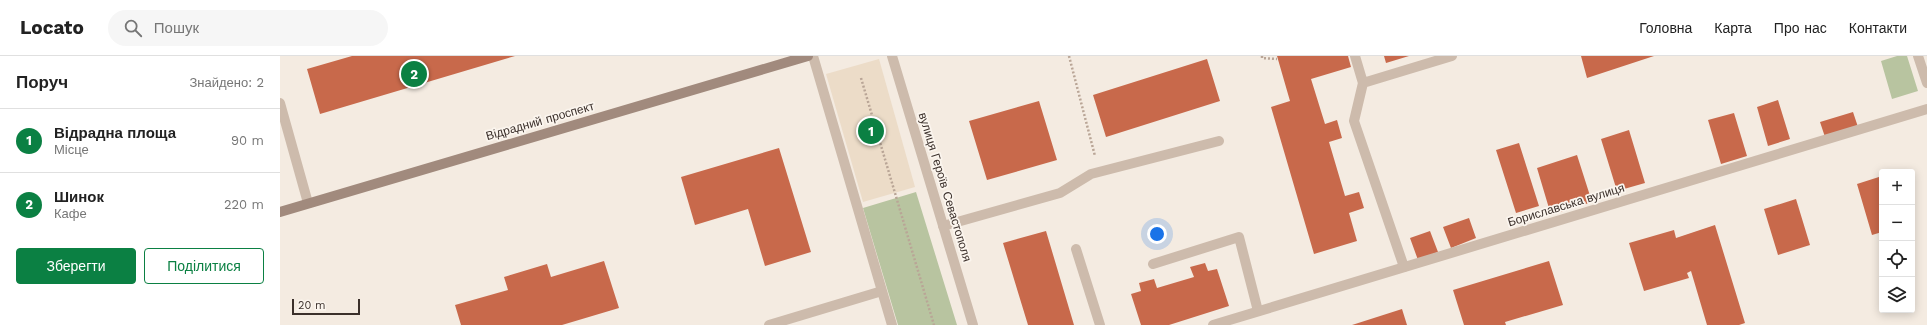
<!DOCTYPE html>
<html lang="uk">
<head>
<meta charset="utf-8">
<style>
	:root { --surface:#fff; --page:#f6f6f6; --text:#222; --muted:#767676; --line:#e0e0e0; --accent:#0b8043 }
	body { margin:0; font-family:"Work Sans",sans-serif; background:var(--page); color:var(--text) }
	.controls { position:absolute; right:12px; bottom:12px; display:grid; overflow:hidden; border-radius:4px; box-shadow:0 2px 10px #0003 }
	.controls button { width:36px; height:36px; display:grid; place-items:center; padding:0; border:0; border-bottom:1px solid var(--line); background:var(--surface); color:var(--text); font:20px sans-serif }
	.scale { position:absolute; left:12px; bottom:10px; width:68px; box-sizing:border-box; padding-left:4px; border:2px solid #3b302b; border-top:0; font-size:11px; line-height:14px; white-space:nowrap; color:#3b302b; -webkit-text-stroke:3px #fbf5ee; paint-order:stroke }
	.you { position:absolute; left:877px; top:178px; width:14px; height:14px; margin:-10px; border:3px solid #fff; border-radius:50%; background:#1a73e8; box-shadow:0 0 0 6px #1a73e833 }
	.badge { display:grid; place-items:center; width:26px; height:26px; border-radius:50%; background:var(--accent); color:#fff; font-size:13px; font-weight:700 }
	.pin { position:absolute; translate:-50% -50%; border:2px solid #fff; box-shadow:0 1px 4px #0006 }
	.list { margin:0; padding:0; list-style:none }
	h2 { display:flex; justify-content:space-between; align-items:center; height:52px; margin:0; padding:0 16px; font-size:17px }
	h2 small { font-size:13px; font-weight:400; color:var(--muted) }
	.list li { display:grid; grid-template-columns:26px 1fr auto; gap:12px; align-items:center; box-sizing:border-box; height:64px; padding:0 16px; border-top:1px solid var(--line) }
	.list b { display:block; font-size:15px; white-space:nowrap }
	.list p { margin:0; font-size:13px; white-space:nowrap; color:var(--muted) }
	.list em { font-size:13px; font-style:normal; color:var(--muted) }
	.actions { display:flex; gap:8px; padding:12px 16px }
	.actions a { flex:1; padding:9px 0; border:1px solid var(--accent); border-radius:4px; text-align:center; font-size:14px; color:var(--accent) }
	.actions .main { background:var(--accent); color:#fff }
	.icon { flex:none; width:22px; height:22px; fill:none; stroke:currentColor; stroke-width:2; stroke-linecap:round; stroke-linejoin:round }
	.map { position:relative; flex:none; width:1647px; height:269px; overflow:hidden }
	header { display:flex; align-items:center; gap:24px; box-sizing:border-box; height:56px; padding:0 20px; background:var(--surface); border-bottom:1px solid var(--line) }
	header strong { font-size:19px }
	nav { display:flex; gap:22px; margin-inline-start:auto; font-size:14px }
	.search { width:280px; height:36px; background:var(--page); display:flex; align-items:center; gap:10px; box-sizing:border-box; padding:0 14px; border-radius:22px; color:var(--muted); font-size:15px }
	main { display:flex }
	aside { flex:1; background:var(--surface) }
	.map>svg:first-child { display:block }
	.green { fill:#b8c4a0 }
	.plaza { fill:#ecdcc8 }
	.building { fill:#c8694b }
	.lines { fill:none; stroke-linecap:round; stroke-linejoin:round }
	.path { stroke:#b9a596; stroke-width:2.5; stroke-dasharray:2 2; stroke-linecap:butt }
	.service { stroke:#cdbbac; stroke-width:10 }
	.minor { stroke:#cdbbac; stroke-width:10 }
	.secondary { stroke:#a18a7d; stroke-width:10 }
	.labels { text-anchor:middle; stroke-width:3.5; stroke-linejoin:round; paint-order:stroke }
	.street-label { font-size:12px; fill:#3b302b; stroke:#fbf5ee }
</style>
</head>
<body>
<header>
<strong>Locato</strong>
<div class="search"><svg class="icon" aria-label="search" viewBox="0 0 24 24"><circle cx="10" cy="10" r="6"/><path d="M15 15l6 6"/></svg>Пошук</div>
<nav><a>Головна</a><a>Карта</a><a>Про нас</a><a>Контакти</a></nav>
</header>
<main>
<aside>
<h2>Поруч<small>Знайдено: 2</small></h2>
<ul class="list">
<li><span class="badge">1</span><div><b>Відрадна площа</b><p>Місце</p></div><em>90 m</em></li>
<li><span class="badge">2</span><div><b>Шинок</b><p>Кафе</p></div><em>220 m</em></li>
</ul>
<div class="actions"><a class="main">Зберегти</a><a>Поділитися</a></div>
</aside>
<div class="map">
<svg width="1647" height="269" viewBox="0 0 1647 269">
	<rect width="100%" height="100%" fill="#f4ebe1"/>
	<!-- green -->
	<path class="green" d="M1617 0H1627L1638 35 1612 43 1601 5Z
		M636 136 677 269H618L583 152Z"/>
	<!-- plaza -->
	<path class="plaza" d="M599 3 635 131 583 146 546 18Z"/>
	<!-- building -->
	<path class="building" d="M72 0H235L40 58 27 13Z
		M997 0H1068L1071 11 1031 23 1045 68 1057 64 1062 82 1049 86 1065 140 1079 136 1084 152 1069 157 1077 185 1034 198 991 51 1010 45Z
		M1104 0H1129L1106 7Z
		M1301 0H1374L1307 22Z
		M927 3 940 45 826 81 813 39Z
		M1498 44 1510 83 1488 90 1477 51Z
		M759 45 777 104 707 124 689 65Z
		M1573 56 1578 71 1545 81 1540 66Z
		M1454 57 1467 100 1441 108 1428 64Z
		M1349 74 1365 127 1337 135 1321 83Z
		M1239 87 1259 150 1236 157 1216 94Z
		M499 92 531 196 485 210 468 153 415 169 401 121Z
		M1297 99 1312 146 1271 159 1257 112Z
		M1602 120V176L1592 179 1577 128Z
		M1516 143 1530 189 1498 199 1484 153Z
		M1189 162 1196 182 1171 192 1163 171Z
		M1435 169 1465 267 1459 269H1427L1411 215 1407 217 1409 222 1364 235 1349 187 1394 174 1396 182Z
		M766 175 794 269H748L723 187Z
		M1150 175 1158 196 1138 204 1130 182Z
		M324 205 339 252 282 269H181L175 249 228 234 224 221 267 208 271 221Z
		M1269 205 1283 249 1225 266 1226 269H1184L1173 234Z
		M925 207 928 215 937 213 949 250 889 269H861L851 238 861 235 859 227 874 223 877 232 914 221 910 211Z
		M1122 253 1127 269H1072Z"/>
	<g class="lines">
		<!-- path -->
		<path class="path" d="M789 0 815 100
			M982 0V2L997 3
			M581 22 654 269"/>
		<!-- service -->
		<path class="service" d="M1075 0 1083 27 1074 65 1124 211
			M1083 27 1172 0
			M0 47 28 147
			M663 170 780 137 811 118 939 85
			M796 193 820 269
			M873 208 959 181 978 255"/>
		<!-- minor -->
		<path class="minor" d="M533 0 612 269
			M612 0 693 269
			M1638 0 1647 27
			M489 269 602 235
			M933 269 1647 53"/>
		<!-- secondary -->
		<path class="secondary" d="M0 156 528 0"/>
	</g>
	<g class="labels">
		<!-- street labels -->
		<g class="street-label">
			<text transform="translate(260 65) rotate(-16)" y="4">Відрадний проспект</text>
			<text transform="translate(665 131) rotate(73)" y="4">вулиця Героїв Севастополя</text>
			<text transform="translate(1286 149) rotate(-17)" y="4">Бориславська вулиця</text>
		</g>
	</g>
</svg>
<div class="controls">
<button>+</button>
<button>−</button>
<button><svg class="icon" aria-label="locate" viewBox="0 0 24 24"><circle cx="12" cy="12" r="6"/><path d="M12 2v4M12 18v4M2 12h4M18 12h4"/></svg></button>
<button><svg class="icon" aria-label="layers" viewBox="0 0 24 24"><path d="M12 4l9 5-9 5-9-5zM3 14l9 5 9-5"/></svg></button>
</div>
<div class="scale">20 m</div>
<div class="you"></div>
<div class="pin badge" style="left:591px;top:75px">1</div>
<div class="pin badge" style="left:134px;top:18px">2</div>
</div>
</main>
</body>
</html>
